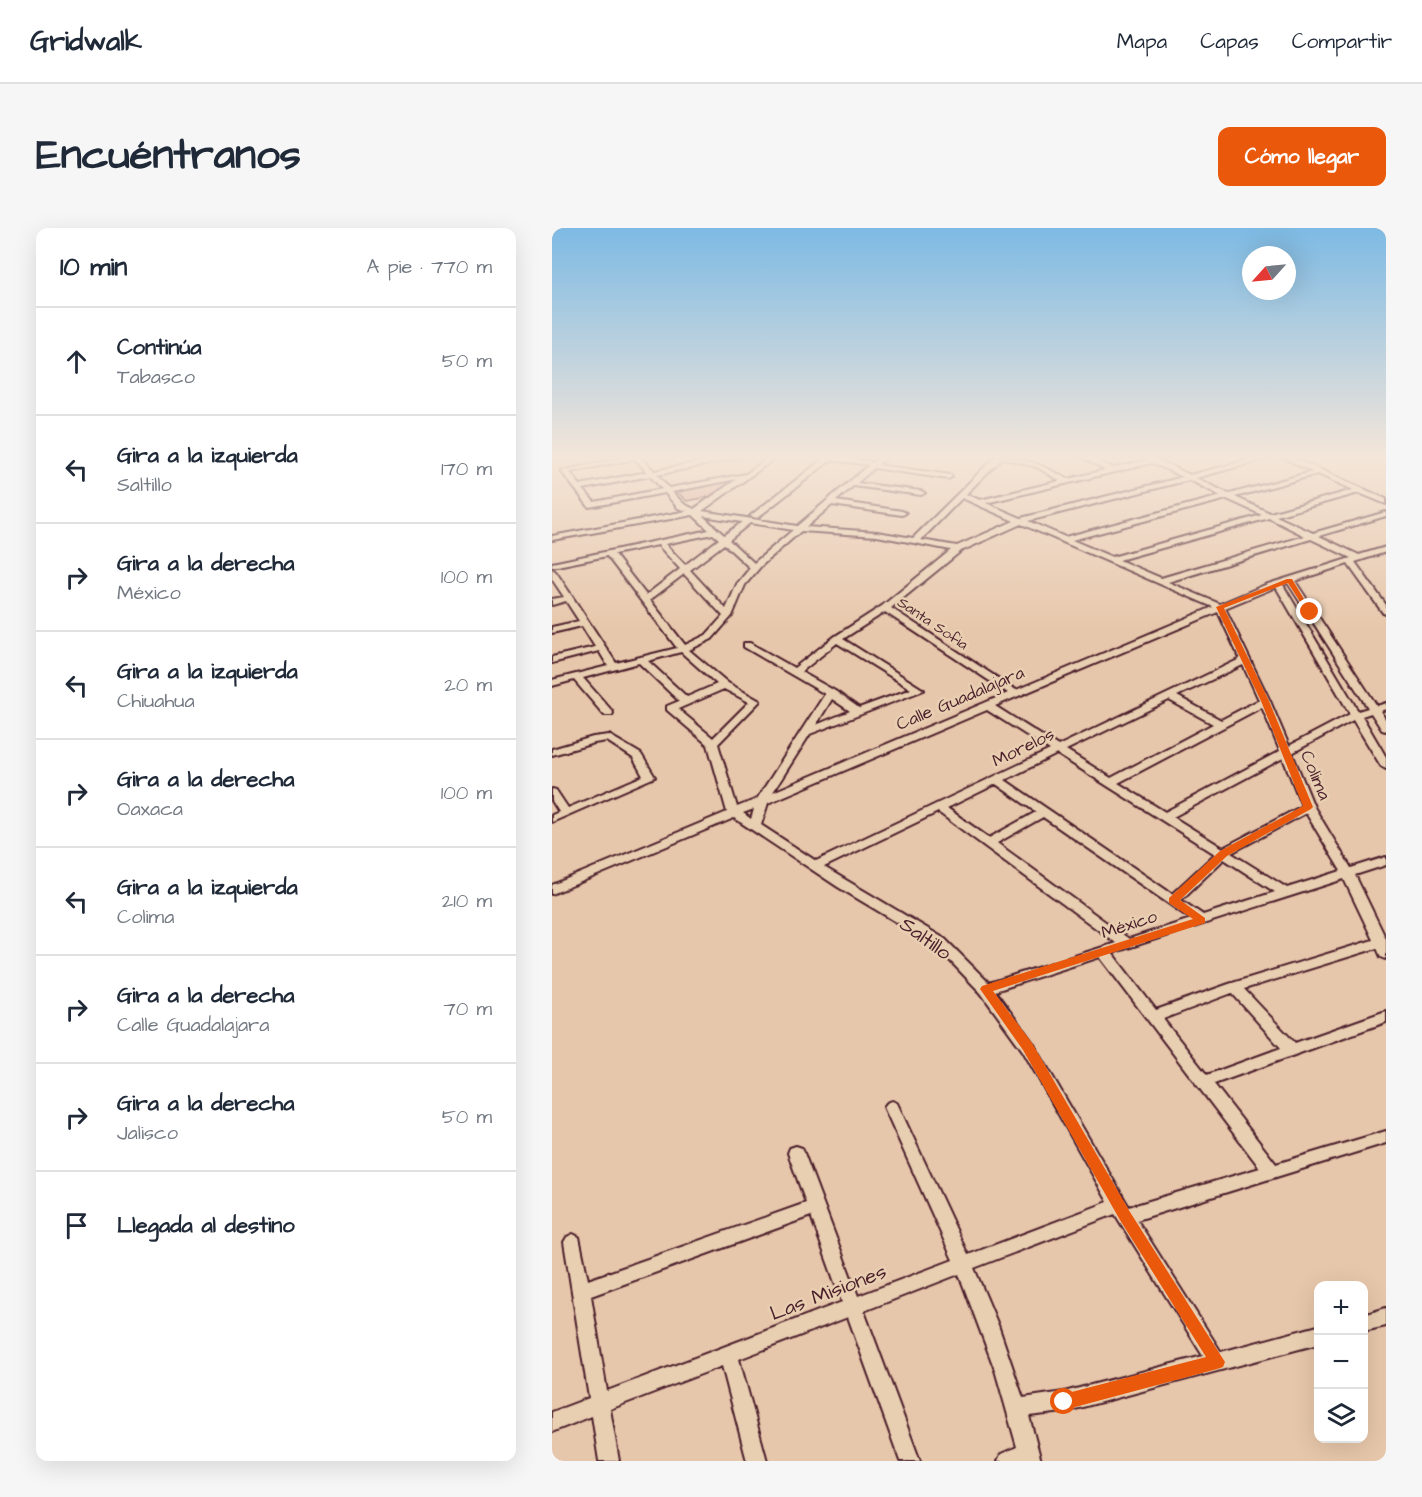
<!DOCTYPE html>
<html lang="es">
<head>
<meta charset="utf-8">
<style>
	:root { --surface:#fff; --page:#f6f6f7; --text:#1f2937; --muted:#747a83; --line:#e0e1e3; --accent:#ea580c }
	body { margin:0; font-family:"Architects Daughter",sans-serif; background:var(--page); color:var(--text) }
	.controls { position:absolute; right:18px; bottom:18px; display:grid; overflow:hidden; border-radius:12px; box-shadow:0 6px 24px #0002 }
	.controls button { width:54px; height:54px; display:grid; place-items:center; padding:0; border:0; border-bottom:2px solid var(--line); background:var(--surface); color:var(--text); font:30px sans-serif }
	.compass { position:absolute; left:690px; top:18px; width:54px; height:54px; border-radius:50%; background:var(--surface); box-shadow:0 6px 24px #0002; rotate:243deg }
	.stop { position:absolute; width:18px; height:18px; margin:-14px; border:4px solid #ea580c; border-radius:50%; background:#fff }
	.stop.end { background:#ea580c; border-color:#fff; box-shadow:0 2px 6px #0008 }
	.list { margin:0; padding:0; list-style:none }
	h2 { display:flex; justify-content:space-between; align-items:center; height:78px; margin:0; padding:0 24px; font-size:26px }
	h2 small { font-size:20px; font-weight:400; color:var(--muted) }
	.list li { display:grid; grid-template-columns:39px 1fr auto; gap:18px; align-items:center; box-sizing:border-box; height:108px; padding:0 24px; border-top:2px solid var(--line) }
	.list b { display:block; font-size:22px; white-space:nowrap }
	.list p { margin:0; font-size:20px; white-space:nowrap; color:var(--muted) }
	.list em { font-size:20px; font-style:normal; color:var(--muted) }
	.icon { flex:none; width:33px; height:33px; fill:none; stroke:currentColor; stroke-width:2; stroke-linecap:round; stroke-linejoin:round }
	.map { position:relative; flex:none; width:834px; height:1233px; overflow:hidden; border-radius:12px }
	header { display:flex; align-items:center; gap:36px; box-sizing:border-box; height:84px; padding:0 30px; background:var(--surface); border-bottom:2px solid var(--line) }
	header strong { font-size:28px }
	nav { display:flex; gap:33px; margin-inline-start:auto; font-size:21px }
	.intro { display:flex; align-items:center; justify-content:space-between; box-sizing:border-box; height:144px; padding:0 36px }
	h1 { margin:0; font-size:42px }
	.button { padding:15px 27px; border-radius:12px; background:var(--accent); color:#fff; font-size:21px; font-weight:700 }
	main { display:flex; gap:36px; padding:0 36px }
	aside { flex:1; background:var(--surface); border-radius:12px; box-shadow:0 6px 24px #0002 }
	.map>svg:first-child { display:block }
	.building { fill:#daa491; stroke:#4a1f2b; stroke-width:1.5 }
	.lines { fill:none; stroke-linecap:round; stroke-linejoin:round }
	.street-casing { stroke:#4a1f2b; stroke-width:4 }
	.street { fill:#e9cfb1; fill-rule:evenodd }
	.route { fill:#ea580c }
	.labels { text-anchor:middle; stroke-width:5; stroke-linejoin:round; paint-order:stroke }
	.far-street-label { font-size:15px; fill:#4a1f2b; stroke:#e9cfb1 }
	.street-label { font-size:18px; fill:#4a1f2b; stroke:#e9cfb1 }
	.near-street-label { font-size:21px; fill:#4a1f2b; stroke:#e9cfb1 }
</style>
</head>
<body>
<header>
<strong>Gridwalk</strong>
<nav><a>Mapa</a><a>Capas</a><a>Compartir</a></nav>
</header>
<div class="intro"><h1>Encuéntranos</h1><a class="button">Cómo llegar</a></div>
<main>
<aside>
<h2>10 min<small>A pie · 770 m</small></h2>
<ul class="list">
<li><svg class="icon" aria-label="ahead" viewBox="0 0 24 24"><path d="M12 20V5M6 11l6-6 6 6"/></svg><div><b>Continúa</b><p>Tabasco</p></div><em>50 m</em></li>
<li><svg class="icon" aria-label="left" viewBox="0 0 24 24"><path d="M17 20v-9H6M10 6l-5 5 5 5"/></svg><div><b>Gira a la izquierda</b><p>Saltillo</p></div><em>170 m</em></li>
<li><svg class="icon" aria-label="right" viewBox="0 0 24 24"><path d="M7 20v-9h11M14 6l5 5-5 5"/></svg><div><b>Gira a la derecha</b><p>México</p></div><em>100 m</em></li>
<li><svg class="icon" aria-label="left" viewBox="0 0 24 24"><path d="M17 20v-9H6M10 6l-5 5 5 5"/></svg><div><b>Gira a la izquierda</b><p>Chiuahua</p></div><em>20 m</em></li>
<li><svg class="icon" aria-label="right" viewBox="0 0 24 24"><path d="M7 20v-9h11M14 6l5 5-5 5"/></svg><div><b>Gira a la derecha</b><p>Oaxaca</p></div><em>100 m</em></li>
<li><svg class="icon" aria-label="left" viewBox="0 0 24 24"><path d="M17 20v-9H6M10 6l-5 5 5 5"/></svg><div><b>Gira a la izquierda</b><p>Colima</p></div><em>210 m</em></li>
<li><svg class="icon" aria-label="right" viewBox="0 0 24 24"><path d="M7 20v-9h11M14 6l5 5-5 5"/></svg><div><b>Gira a la derecha</b><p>Calle Guadalajara</p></div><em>70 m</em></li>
<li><svg class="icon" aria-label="right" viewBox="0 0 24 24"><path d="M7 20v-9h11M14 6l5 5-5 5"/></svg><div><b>Gira a la derecha</b><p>Jalisco</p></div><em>50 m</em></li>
<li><svg class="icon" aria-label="arrive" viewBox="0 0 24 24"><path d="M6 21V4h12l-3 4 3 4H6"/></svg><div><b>Llegada al destino</b></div></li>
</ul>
</aside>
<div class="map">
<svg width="834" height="1233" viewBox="0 0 834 1233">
	<rect width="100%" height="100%" fill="#e7c7ab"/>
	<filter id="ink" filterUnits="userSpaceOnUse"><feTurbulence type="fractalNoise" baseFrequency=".0167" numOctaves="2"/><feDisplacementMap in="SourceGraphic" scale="12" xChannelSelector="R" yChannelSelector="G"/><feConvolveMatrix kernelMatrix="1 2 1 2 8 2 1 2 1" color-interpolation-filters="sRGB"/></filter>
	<g filter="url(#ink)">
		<!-- building -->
		<path class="building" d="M182 252 157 269 135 273 124 263Z"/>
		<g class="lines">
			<!-- street casing -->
			<g class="street-casing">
				<path id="street" d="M73 229H89L102 243 174 229H190L105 247 117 260 194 246 217 229H225L150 283 245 298 317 237 279 232 205 290 198 288 271 231 270 229H290L321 234 326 229H334L326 237 399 247 400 249 396 251 322 240 305 255 369 263 373 265 369 267 301 258 284 273 350 283 354 285 350 287 280 277 254 299 325 304 361 310 443 229C473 229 490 237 516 251L553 242 530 229H539L561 240 595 232 591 229 605 231 638 247 708 229H721L644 250 677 266 760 244 730 229H740L834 271V276L807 265 724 288 761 305 834 284V288L767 308 807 327 834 319V324L803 334 834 377V386L831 385 796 336 743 353 825 478 834 475V481L828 483 834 492V503L830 502 819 485 810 488 834 529V541L829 538 801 492 740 525 762 579 799 640 834 629V637L803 647 834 711V731L829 729 825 720 692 761 743 815 834 783V794L662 856 724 936 834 903V915L585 992 669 1124 766 1098V1116L512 1184 477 1188 489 1233H446L449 1226 465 1219 443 1142 407 1046 312 1083 368 1233H348L296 1089 187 1131 215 1233H195L170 1138 58 1181 67 1233H47L40 1188 0 1204V1184L37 1170 12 1014 15 1009 21 1006 27 1009 36 1052 254 975 236 925 238 920 244 918 250 920 252 925 306 1068 401 1032 332 879 335 875 340 873 345 875 416 1027 556 974 471 823 429 765 383 717 286 659 182 590 0 666V657L175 584 156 517 115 482V478L127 473 87 435 31 450 60 483 61 485 60 487H52L22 452 0 458V452L56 438 47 423 0 435V429L43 419 30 398 0 405V399L27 393 14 373 0 377V371L12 369 0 351V341L4 344 64 435 125 420 55 328 0 339V335L157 302 141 287 0 312V308L135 283 126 280 113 265 37 279 9 243ZM450 230 485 239 508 253 428 272 414 266ZM83 231 95 244 28 257 18 244ZM600 235 631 249 469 290 434 275ZM766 246 801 262 718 285 683 269ZM98 248 110 261 42 274 31 261ZM185 251 142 281 132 276 120 264ZM637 252 669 268 513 309 476 293ZM410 270 462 293 405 318 369 312ZM675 271 710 287 560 329 520 312ZM151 288 190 294 172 307ZM717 290 753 308 609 350 567 332ZM198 295 241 302 202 335 177 312ZM469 296 661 379 464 462 339 380 409 323ZM249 303 325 308 399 322 330 378 282 409 242 440 198 415H192V419L273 466 205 571 185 579 166 516 208 473 176 455 137 422 160 411 180 388 193 357 209 338ZM161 306 167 311 133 337 113 316ZM759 311 799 330 713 357 668 376 616 354ZM172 316 198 340 185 356 174 381 138 342ZM106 317 128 341 94 367 62 326ZM132 346 171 388 154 407 133 417 98 372ZM736 355 816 480 806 483 731 357ZM724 359 798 486 737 518 718 473 673 380ZM333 384 456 465 221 564 258 506 372 462 291 411ZM666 384 688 431 506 518 443 478ZM285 415 359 461 307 480 283 463 249 444ZM129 424 165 456 135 469 96 433ZM691 437 707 472 669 492 625 468ZM172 461 197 474 161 510 126 481ZM280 471 298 483 264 497ZM617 472 661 496 559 550 514 522ZM710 479 728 523 613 584 566 555ZM435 482 498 522 264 633 209 597 216 575ZM505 526 663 626 620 666 453 552ZM731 530 750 578 671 620 621 589ZM444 556 484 584 437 610 395 580ZM202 581 199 591 191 585ZM386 584 564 715 437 755 393 711 272 639ZM754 585 789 643 735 660 679 625ZM491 589 639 691 577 711 445 615ZM672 631 723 664 651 687 629 672ZM792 651 821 712 677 756 604 782 560 725ZM548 729 708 940 577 979 481 815 443 763ZM680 765 729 820 655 847 611 791ZM563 986 651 1128 512 1164 471 1170 446 1097 422 1040ZM259 988 290 1074 55 1163 39 1068Z
					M57 507 89 526 103 549 0 594V587L7 584 0 573V561L4 562 16 580 91 548 81 530 55 513 42 515 0 527V521L41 509Z
					M834 1080V1098L812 1103V1087Z"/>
			</g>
			<!-- street -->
			<use href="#street" class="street"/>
		</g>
	</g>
	<!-- sky -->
	<linearGradient id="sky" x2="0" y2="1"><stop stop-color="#7dbae4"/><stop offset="0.57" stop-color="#f4e6d9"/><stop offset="1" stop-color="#f4e6d9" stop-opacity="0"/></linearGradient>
	<rect width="834" height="402" fill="url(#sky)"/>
	<!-- route -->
	<path class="route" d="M735 351H740L761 386H756L736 355 672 380 717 473 761 579 759 581 675 628 628 672 653 690V695L441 763 480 815 578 984 673 1134 671 1139 665 1141 512 1182 507 1180 505 1174 507 1169 512 1166 654 1129 568 992 471 822 428 761 430 758 641 691 617 675V670L668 623 751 578 709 473 664 379Z"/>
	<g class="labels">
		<!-- far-street labels -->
		<g class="far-street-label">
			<text transform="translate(381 395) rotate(34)" y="5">Santa Sofia</text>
		</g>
		<!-- street labels -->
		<g class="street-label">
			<text transform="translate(408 470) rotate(-23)" y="6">Calle Guadalajara</text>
			<text transform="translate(471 519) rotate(-26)" y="6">Morelos</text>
			<text transform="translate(764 547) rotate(67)" y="6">Colima</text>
			<text transform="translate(577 696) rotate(-18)" y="6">México</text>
		</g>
		<!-- near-street labels -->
		<g class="near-street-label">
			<text transform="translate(374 710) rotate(36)" y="7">Saltillo</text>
			<text transform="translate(276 1064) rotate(-21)" y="7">Las Misiones</text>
		</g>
	</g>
</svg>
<div class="controls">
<button>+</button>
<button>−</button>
<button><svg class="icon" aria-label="layers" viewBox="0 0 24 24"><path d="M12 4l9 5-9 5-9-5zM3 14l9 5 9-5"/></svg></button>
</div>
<svg class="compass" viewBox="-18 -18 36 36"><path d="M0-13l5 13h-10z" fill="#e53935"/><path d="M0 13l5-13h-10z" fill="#747a83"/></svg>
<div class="stop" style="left:512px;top:1174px"></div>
<div class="stop end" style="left:758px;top:384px"></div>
</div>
</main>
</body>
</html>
